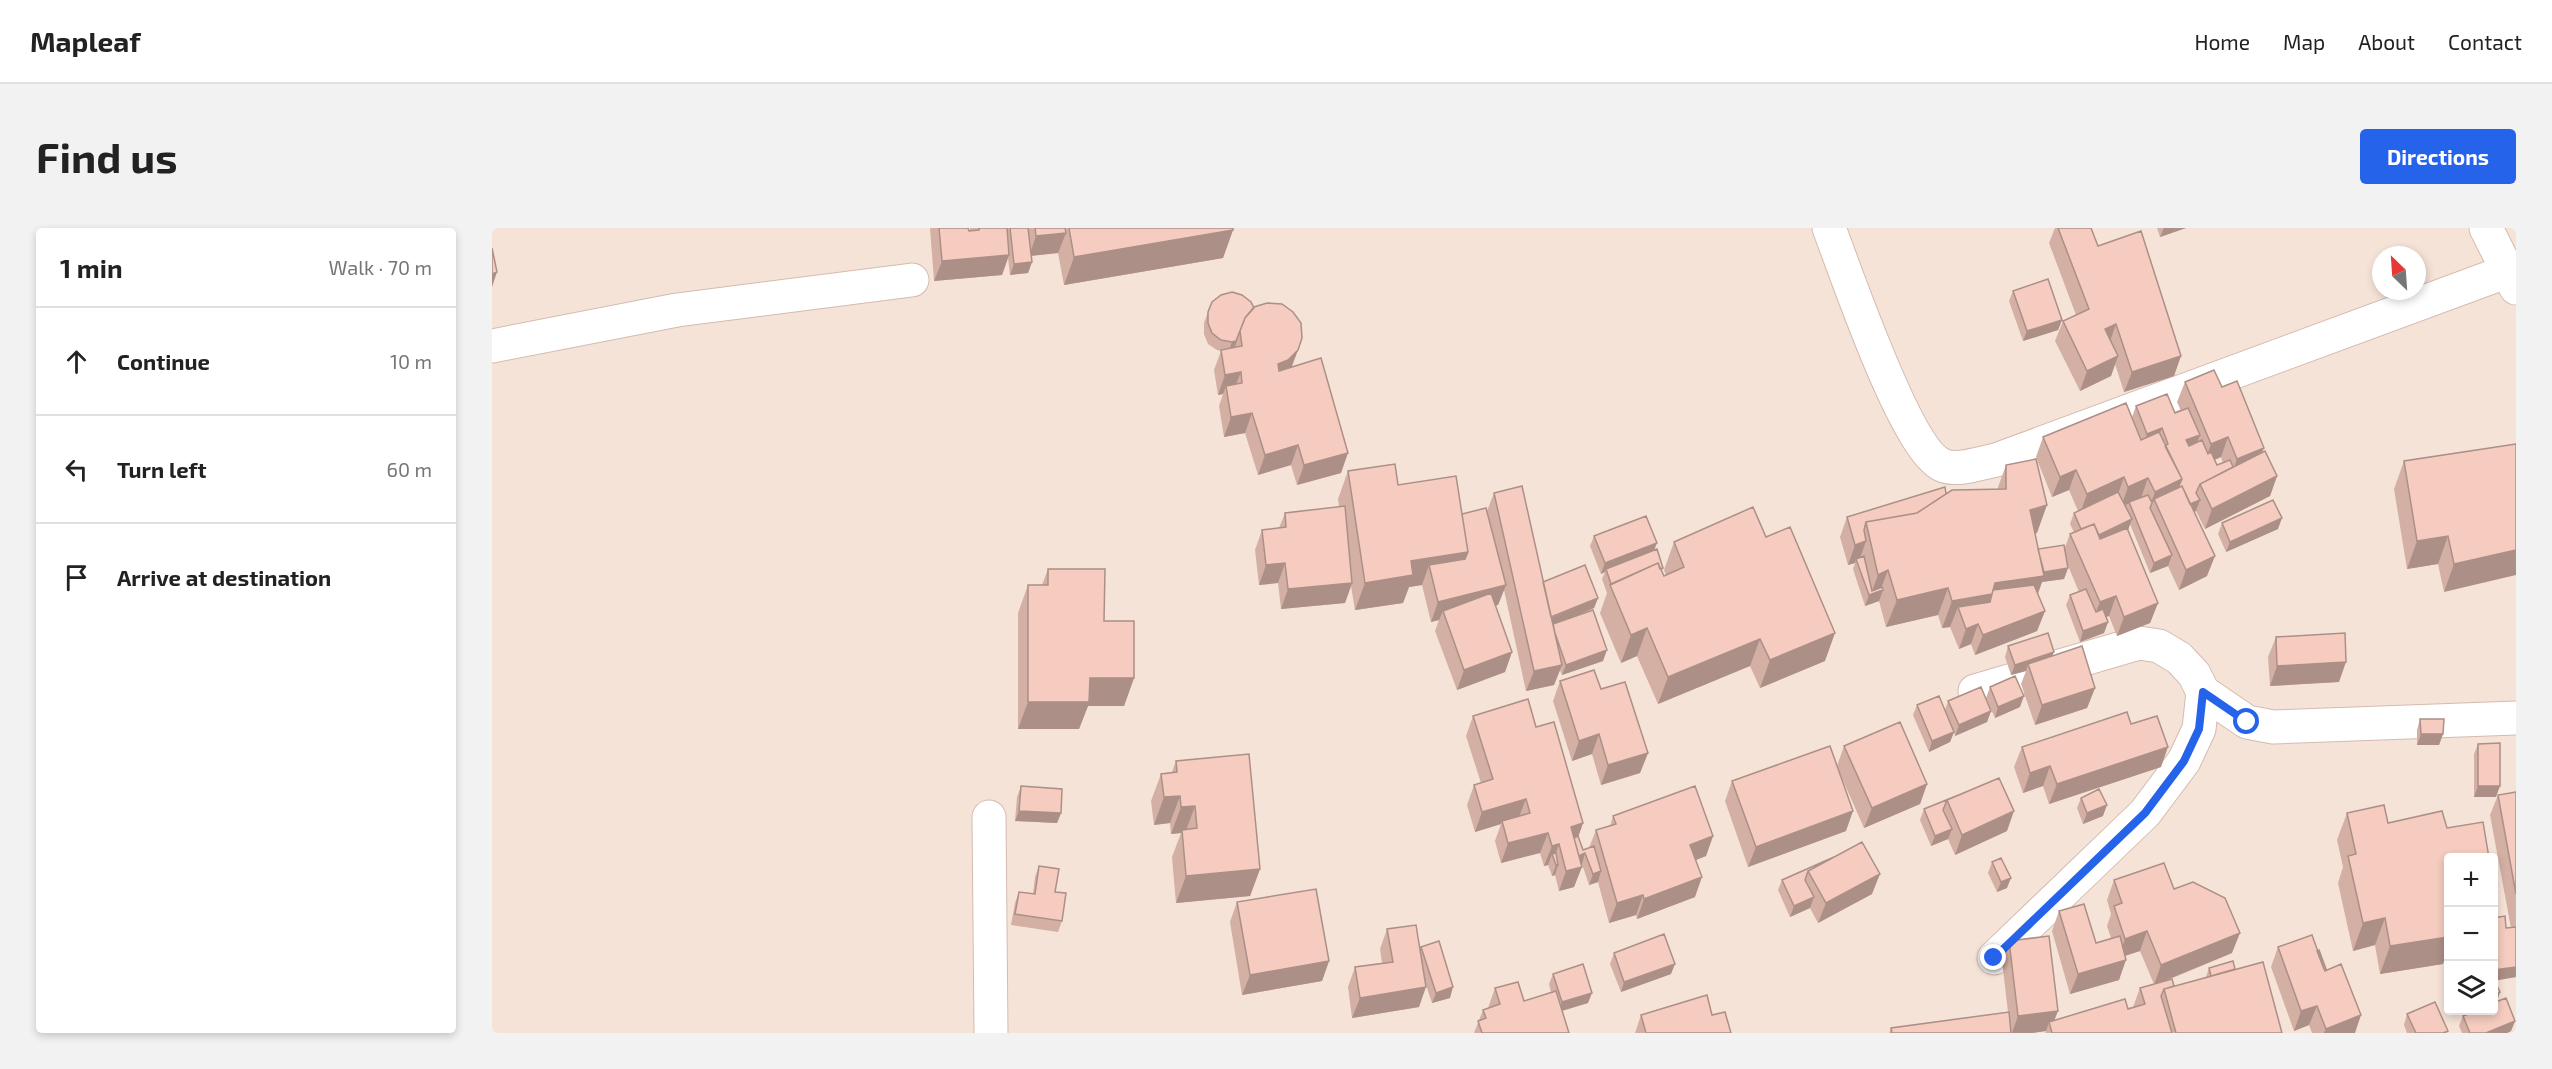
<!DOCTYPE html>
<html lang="en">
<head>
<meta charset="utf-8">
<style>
	:root { --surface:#fff; --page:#f2f2f2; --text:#222; --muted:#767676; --line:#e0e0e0; --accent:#2563eb }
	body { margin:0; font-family:"Exo 2",sans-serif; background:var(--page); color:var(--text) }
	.controls { position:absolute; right:18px; bottom:18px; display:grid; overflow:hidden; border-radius:6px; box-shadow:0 3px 9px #0003 }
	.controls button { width:54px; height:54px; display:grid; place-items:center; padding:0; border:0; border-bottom:2px solid var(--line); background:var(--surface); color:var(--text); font:30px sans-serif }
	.compass { position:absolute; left:1880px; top:18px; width:54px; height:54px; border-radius:50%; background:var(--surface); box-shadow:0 3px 9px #0003; rotate:335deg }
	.stop { position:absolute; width:18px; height:18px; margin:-14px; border:4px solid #2563eb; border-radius:50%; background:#fff }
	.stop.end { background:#2563eb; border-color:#fff; box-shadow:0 2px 6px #0008 }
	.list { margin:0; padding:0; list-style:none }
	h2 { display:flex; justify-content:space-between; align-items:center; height:78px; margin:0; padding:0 24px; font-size:26px }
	h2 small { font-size:20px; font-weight:400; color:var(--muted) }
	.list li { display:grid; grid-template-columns:39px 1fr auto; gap:18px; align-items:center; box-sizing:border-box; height:108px; padding:0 24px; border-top:2px solid var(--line) }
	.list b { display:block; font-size:22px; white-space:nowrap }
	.list em { font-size:20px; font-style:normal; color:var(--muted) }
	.icon { flex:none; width:33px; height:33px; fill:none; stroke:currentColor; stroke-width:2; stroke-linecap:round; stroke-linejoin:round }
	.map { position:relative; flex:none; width:2024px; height:805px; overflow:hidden; border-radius:6px }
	header { display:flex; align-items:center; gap:36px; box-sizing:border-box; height:84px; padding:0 30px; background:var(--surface); border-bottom:2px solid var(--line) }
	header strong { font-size:28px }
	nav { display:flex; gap:33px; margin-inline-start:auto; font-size:21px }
	.intro { display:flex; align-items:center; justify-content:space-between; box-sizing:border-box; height:144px; padding:0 36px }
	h1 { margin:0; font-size:42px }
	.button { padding:15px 27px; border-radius:6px; background:var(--accent); color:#fff; font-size:21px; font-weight:700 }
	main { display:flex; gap:36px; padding:0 36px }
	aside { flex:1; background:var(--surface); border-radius:6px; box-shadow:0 3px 9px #0003 }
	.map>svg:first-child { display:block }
	.residential { fill:#f6e3d7; fill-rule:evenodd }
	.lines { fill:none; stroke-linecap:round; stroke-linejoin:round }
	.minor-casing { stroke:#d4bbb0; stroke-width:35 }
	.minor { stroke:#fff; stroke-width:33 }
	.wall { fill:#d3afa4; fill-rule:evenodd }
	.shaded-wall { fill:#ac8f86 }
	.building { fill:#f5ccbf; stroke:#ac8f86; stroke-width:1.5 }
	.route { stroke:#2563eb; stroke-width:8 }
</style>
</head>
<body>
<header>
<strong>Mapleaf</strong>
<nav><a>Home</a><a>Map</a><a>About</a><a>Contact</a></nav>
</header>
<div class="intro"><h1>Find us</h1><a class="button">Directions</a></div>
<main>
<aside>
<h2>1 min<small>Walk · 70 m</small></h2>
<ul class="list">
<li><svg class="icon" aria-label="ahead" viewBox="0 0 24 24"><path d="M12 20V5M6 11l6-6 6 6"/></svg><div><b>Continue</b></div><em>10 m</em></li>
<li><svg class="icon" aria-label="left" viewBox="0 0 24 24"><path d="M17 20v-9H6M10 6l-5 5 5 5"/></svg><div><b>Turn left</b></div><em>60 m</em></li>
<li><svg class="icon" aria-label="arrive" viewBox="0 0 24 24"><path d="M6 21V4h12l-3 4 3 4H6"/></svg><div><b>Arrive at destination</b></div></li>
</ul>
</aside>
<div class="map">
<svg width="2024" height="805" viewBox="0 0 2024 805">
	<rect width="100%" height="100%" fill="#fef3e9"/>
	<!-- residential -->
	<path class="residential" d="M0 0H2024V805H0ZM1889 27H1925V63H1889ZM1956 630H2002V782H1956Z"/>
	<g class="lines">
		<!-- minor casing -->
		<g class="minor-casing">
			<path id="minor" d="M1337 0C1354 44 1413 220 1450 237 1465 244 1488 235 1504 232L2016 43
				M1994 0 2024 60
				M0 118 185 82 420 52
				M1483 463 1647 415 1667 418 1687 430 1702 446 1711 464 1755 494 1781 499 2024 490
				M497 589 499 805
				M1502 730 1653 585 1692 533 1707 501 1711 464"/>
		</g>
		<!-- minor -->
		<use href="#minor" class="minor"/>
	</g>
	<!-- wall -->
	<path class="wall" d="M438 0H476L477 3H478V0H741V2L731 30 572 57 566 25 539 28 540 34 536 45 518 47 516 30 510 47 442 53Z
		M1563 0H1599L1606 18 1682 148 1632 164 1623 136 1619 148 1588 163 1563 113 1571 93 1584 87 1557 15Z
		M1665 0H1694L1668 9Z
		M1521 63 1570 92 1566 102 1531 113 1517 73Z
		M762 80 810 110 800 139 849 245 805 257 799 237 766 247 753 205 732 209 727 178 731 166 726 167 722 142 729 123 725 122 716 116 712 106V95L716 84Z
		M1693 154 1730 159 1785 248 1778 268 1713 301 1704 283 1702 284 1715 348 1687 362 1676 338 1658 345 1638 296 1636 302 1666 375 1658 395 1625 408 1617 388 1614 389 1616 394 1612 405 1588 414 1574 377 1578 367 1587 364 1575 335 1576 340 1572 351 1550 354 1546 366 1553 383 1545 403 1483 427 1479 416 1467 421 1458 399 1450 400 1446 387 1394 399 1387 373 1373 378 1361 341 1363 335 1356 337 1348 309 1355 289 1454 266 1505 262 1514 237 1545 305 1543 306 1546 321 1572 322 1578 306 1582 304 1578 296 1582 285 1586 283 1577 262 1560 269 1544 229 1551 209 1649 212 1640 189 1644 178 1683 185 1689 183 1685 174ZM1729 229 1731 235 1725 237 1723 232Z
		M2024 216 1952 364 1946 336 1915 341 1902 261 1912 233Z
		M856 243 906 257 970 286 995 283 1002 265 1051 354 1106 370 1102 380 1083 388 1111 433 1070 447 1068 442 1062 457 1034 463 1012 362 1006 377 1003 378 1020 424 1013 444 965 462 943 403 947 392 939 394 930 357 917 359 911 375 863 382 859 358 853 375 789 381 786 355 767 357 763 322 770 302 787 300 793 285 847 279 846 271Z
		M1730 295 1786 301 1734 324 1726 306Z
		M1102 308 1162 322 1171 340 1170 344 1172 348 1174 347 1172 342 1182 314 1274 309 1333 433 1268 460 1258 438 1166 476 1145 428 1129 435 1108 385 1115 365 1110 351 1113 344 1109 346 1098 318Z
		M556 341 612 393 642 450 632 478H596L587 501H526V385L536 357H550Z
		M1784 409 1847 454 1778 458 1776 429Z
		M1516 418 1561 428 1603 460 1595 480 1543 497 1529 456 1534 443 1519 447 1513 429Z
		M1068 453 1109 461 1156 525 1148 545 1109 557 1100 526 1080 533 1061 473Z
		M1498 459 1528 479 1503 490 1494 470Z
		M1456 473 1499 483 1495 494 1463 508 1462 504 1458 514 1437 524 1421 487 1425 477 1453 482Z
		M981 488 1044 499 1091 595 1086 609 1091 622 1097 620 1104 602 1118 598 1121 588 1221 608 1214 628 1204 632 1203 669 1145 691 1144 687 1117 695 1106 654 1097 657 1090 636 1082 659 1067 663 1063 647 1060 648 1056 637 1052 638 1048 625 1009 635 1003 613 1009 596 983 604 975 577 982 557 989 555 974 508Z
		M1928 491 1951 506 1947 517H1925V502Z
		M1639 496 1669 539 1557 576 1551 558 1531 565 1522 539 1530 519Z
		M1986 516 2004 569H1982V526Z
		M1352 518 1435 556 1428 576 1372 600 1345 539 1354 603 1256 639 1233 573 1240 553 1345 538Z
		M684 533 768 641 758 668 684 675 680 629 689 605 679 606 678 595 662 597 659 573 669 546 680 544Z
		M529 558 569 585 565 595 523 593 525 569Z
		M1474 564 1515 603 1463 627 1456 611 1439 618 1428 592 1432 581Z
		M2024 564V749L2003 752 2008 764 2005 774 2023 793 2019 803 2015 805H1970L1967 798 1971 788 1980 784 1979 783H2001V690L2014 700H2019L1998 587 2006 567Z
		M1589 570 1611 588 1591 596 1585 580Z
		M1855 585 1896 595 1955 600 1956 630 1951 736 1888 746 1883 717 1861 723 1846 655 1851 639 1845 612Z
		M1342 629 1380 666 1326 695 1318 680 1298 689 1286 662 1290 652Z
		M1500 634 1515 660 1505 664 1496 645Z
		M547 638 563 664 570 693 566 704 519 697 523 675 527 664 541 666 543 649Z
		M1622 652 1682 661 1740 725 1671 754 1682 758 1714 749 1717 740 1743 741 1790 805H1553L1554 803 1540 805H1397L1399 800 1516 784 1510 733 1517 713 1562 793 1641 779 1648 760 1662 756 1648 723 1633 728 1627 752 1578 766 1560 703 1567 683 1604 715 1619 710 1615 698 1619 686 1615 672Z
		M745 674 837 733 830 753 750 767 738 694Z
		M895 701 928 722 929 719 958 770 940 775 933 754 927 779 860 790 856 759 863 739 890 735 888 721Z
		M1786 719 1834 742 1863 805H1820L1817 797 1802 803 1779 739Z
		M1122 725 1179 746 1129 764 1118 736Z
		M1061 746 1096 775 1070 783 1077 805H982L991 782 996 780 1003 760 1032 773 1059 764 1057 756Z
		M1915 786 1956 803 1955 805H1915L1912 797Z
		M1149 787H1220L1239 805H1143Z"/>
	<!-- shaded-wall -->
	<path class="shaded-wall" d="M1672 0H1694L1668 9Z
		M741 2 731 30 572 57 582 29Z
		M574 5 566 25 537 28 544 8Z
		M517 27 510 47 442 53 450 33Z
		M540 34 536 45 518 47 522 36Z
		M5 44 0 59V46Z
		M1570 92 1566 102 1531 113 1535 103Z
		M1624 96 1617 116 1613 101Z
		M745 113 741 124 736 125 740 114Z
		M806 122 798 142 789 152 786 136Z
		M1626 128 1619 148 1588 163 1595 143Z
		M1689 128 1682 148 1632 164 1640 144Z
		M749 144 741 164 734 158 731 166 726 167 733 147Z
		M760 185 753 205 732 209 739 189Z
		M1670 200 1666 210 1651 217 1655 206Z
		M1708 207 1704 217 1691 223 1694 212Z
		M1736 209 1729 229 1712 236 1719 216Z
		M806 217 799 237 766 247 773 227Z
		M1772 220 1764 240 1739 248 1745 231Z
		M856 225 849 245 805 257 812 237Z
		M1584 242 1577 262 1560 269 1568 249Z
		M1785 248 1778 268 1713 301 1720 281Z
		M1632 249 1625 269 1588 286 1595 266Z
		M1656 250 1649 270 1629 279 1636 259Z
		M1690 251 1683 268 1662 271 1657 283 1656 284 1663 264Z
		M1708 272 1704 283 1688 290 1692 279Z
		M1555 277 1545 305 1528 310 1538 282Z
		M1790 290 1786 301 1734 324 1738 314Z
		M1640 291 1636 302 1597 321 1601 310Z
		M1956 308 1946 336 1915 341 1925 313Z
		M1374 313 1367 333 1364 331 1363 335 1356 337 1363 317Z
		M1165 315 1161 325 1114 341 1113 344 1109 346 1113 335Z
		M2024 322V347L1952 364 1962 336Z
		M976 324 966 351 937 337 930 357 917 359 911 375 863 382 873 355 919 333Z
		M1680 327 1676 338 1658 345 1662 335Z
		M1723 328 1715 348 1687 362 1694 342Z
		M793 335 786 355 767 357 774 337Z
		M1576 340 1572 351 1550 354 1542 376 1466 379 1458 399 1450 400 1460 373 1503 355 1547 345Z
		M1396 342 1388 363 1391 362 1387 373 1373 378 1377 367 1379 366 1386 347Z
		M860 355 853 375 789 381 796 361Z
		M1014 357 1006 377 953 390 951 383 947 392 939 394 946 374Z
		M1456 360 1446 387 1394 399 1405 372Z
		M1624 368 1617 388 1600 394 1608 374Z
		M1106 370 1102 380 1060 398 1059 390Z
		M1666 375 1658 395 1625 408 1632 389Z
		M1553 383 1545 403 1483 427 1491 407Z
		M1616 394 1612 405 1588 414 1591 403Z
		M1486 396 1479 416 1467 421 1474 401Z
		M1155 400 1145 428 1129 435 1139 407Z
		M1343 405 1333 433 1268 460 1278 432Z
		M1268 411 1258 438 1166 476 1176 449Z
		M1115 422 1111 433 1070 447 1074 437Z
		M1020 424 1013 444 965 462 972 442Z
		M1562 424 1558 434 1536 436 1534 443 1519 447 1523 437Z
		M1854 434 1847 454 1778 458 1785 438Z
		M1070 437 1062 457 1034 463 1042 443Z
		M598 450H642L632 478H596L587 501H526L536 474Z
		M1603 460 1595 480 1543 497 1550 477Z
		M1532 468 1528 479 1503 490 1506 479Z
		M1499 483 1495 494 1463 508 1467 497Z
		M1462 504 1458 514 1437 524 1440 513Z
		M1107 506 1100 526 1080 533 1087 513Z
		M1929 506H1951L1947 517H1925Z
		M1676 519 1669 539 1557 576 1565 556Z
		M1156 525 1148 545 1109 557 1116 537Z
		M1558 538 1551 558 1531 565 1538 545Z
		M1435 556 1428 576 1372 600 1380 580Z
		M1986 558H2008L2004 569H1982Z
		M688 568 678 595 662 597 672 569Z
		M1034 571 1026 591 1010 593 1009 596 983 604 990 584Z
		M1615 577 1611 588 1591 596 1595 585Z
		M703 578 693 605 690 602 689 605 679 606 689 579Z
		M527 583 569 585 565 595 523 593Z
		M1361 583 1354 603 1256 639 1264 619Z
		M1522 583 1515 603 1463 627 1470 607Z
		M1091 595 1084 615 1078 617 1079 599Z
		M1460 601 1456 611 1439 618 1443 608Z
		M1056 605 1048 625 1009 635 1016 615Z
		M1221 608 1214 628 1191 637 1198 617Z
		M1067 616 1062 630 1060 626 1056 637 1052 638 1060 618Z
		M1093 625 1090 636 1077 640 1081 630Z
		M1064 637H1066L1063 647 1060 648Z
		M1090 639 1082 659 1067 663 1074 643Z
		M768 641 758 668 684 675 694 648Z
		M1109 643 1106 654 1097 657 1101 646Z
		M1388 646 1380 666 1326 695 1334 675Z
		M1210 649 1203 669 1145 691 1152 671Z
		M1519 650 1515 660 1505 664 1509 654Z
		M1151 667 1144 687 1117 695 1125 675Z
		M1322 669 1318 680 1298 689 1302 678Z
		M1893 690 1883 717 1861 723 1871 695Z
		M1655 703 1648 723 1626 730 1633 711Z
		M1748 705 1740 725 1662 757 1669 737Z
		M1956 709V722L1951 736 1888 746 1898 718Z
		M1634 732 1627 752 1578 766 1586 746Z
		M837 733 830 753 750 767 758 747Z
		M1183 736 1179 746 1129 764 1132 754Z
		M2024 739V749L2001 753 2002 742Z
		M934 759 927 779 860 790 868 770Z
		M961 759 958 770 940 775 944 765Z
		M2008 764 2004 775 2001 776V767Z
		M1100 765 1096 775 1066 784 1070 774Z
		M1825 778 1817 797 1802 803 1809 783Z
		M1566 783 1559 801 1557 794 1554 803 1540 805H1520L1526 788Z
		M1869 787 1863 805H1832L1834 801Z
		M2023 793 2019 803 2015 805H1994Z"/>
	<!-- building -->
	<path class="building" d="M447 0H476L477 3 487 2V0H515L517 27 450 33Z
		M518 0H536L540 34 522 36Z
		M543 0H573L574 5 544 8Z
		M577 0H741V2L582 29Z
		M1566 0H1599L1606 18 1649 3 1689 128 1640 144 1624 96 1613 101 1626 128 1595 143 1571 93 1597 81Z
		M0 20 5 44 0 46Z
		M1556 51 1570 92 1535 103 1521 63Z
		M740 64 750 67 759 74 762 80 753 90 744 113 740 114 729 112 720 105 716 95V84L720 74 729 67Z
		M775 75 790 76 801 84 809 95 810 110 806 122 796 132 786 136 787 143 829 130 856 225 812 237 806 217 773 227 760 185 739 189 734 158 750 155 749 144 733 147 729 122 750 118 748 103 753 90 762 79Z
		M1722 142 1730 159 1745 153 1772 220 1745 231 1736 209 1719 216 1693 154Z
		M1675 166 1683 185 1696 180 1708 207 1694 212 1697 218 1710 212 1716 226 1719 224 1725 237 1738 232 1741 239 1708 256 1704 265 1708 272 1698 276 1690 258 1686 260 1690 251 1673 218 1676 216 1670 200 1655 206 1644 178Z
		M1634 175 1649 212 1667 204 1690 251 1663 264 1656 250 1636 259 1632 249 1595 266 1584 242 1568 249 1551 209Z
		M2024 216V322L1962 336 1956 308 1925 313 1912 233Z
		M1773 223 1785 248 1720 281 1708 256Z
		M1544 231 1555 277 1538 282 1552 348 1503 355 1500 366 1460 373 1456 360 1405 372 1396 342 1386 347 1374 294 1425 285 1460 262 1514 261V237Z
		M903 236 906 257 964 248 976 324 919 333 921 347 873 355 856 243Z
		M1030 258 1070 437 1042 443 1002 265Z
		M1690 258 1723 328 1694 342 1662 271Z
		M1453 259 1454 266 1425 285 1374 294 1372 302 1374 313 1363 317 1355 289Z
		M1626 264 1640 291 1607 307 1602 296 1589 301 1582 285Z
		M1656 267 1659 273 1661 272 1658 280 1680 327 1662 335 1637 274Z
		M1781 272 1790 290 1738 314 1730 295Z
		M853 278 860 355 796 361 793 335 774 337 770 302 794 299 793 285Z
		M1261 279 1274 309 1298 299 1343 405 1278 432 1268 411 1176 449 1155 400 1139 407 1118 357 1166 335 1172 348 1192 339 1182 314Z
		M994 280 1014 357 946 374 937 337 973 331 976 324 970 286Z
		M1154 288 1165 315 1113 335 1102 308Z
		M1602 296 1608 311 1635 300 1666 375 1632 389 1624 368 1608 374 1578 306Z
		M1572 317 1576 340 1552 344 1546 321Z
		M1165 321 1171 340 1168 341 1166 335 1119 356 1114 341Z
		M1372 328 1380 363 1390 359 1391 362 1377 367 1364 331Z
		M1093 337 1106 370 1059 389 1051 354Z
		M556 341H613L612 393H642V450H598L597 474H536V357H556Z
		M1542 357 1553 383 1491 407 1486 396 1474 401 1466 379 1498 374 1501 362Z
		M1594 361 1604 384 1611 381 1616 394 1591 403 1578 367Z
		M999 365 1020 424 972 442 951 383Z
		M1101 382 1115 422 1074 437 1063 405 1061 396Z
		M1556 405 1562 424 1523 437 1516 418Z
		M1853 405 1854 434 1785 438 1784 409Z
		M1590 418 1603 460 1550 477 1536 436Z
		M1102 442 1109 461 1133 454 1156 525 1116 537 1107 506 1087 513 1068 453Z
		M1523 448 1532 468 1506 479 1498 459Z
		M1489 459 1499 483 1467 497 1456 473Z
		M1447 468 1462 504 1440 513 1425 477Z
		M1036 471 1044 499 1062 494 1091 595 1079 599 1090 639 1074 643 1067 616 1060 618 1056 605 1016 615 1010 593 1038 585 1034 571 990 584 982 557 1001 551 981 488Z
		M1635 484 1639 496 1665 488 1676 519 1565 556 1558 538 1538 545 1530 519Z
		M1928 491H1952L1951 506H1929Z
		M1408 494 1435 556 1380 580 1352 518Z
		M2008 515V558H1986V516Z
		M1338 518 1361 583 1264 619 1240 553Z
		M757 526 768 641 694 648 690 602 705 600 703 578 689 579 688 568 672 569 669 546 685 544 684 533Z
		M1507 550 1522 583 1470 607 1455 572Z
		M529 558 570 561 569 585 527 583Z
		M1203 558 1221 608 1198 617 1210 649 1152 671 1151 667 1125 675 1104 602 1124 596 1121 588Z
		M1607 561 1615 577 1595 585 1589 570Z
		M1474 564 1455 572 1451 582 1460 601 1443 608 1432 581Z
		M2024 564V666L2006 567Z
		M1892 577 1896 595 1950 583 1955 600 1991 594 1997 630H1956V709L1898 718 1893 690 1871 695 1856 628 1864 626 1855 585Z
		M1086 608 1091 622 1102 618 1109 643 1101 646 1093 625 1087 628 1082 610Z
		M1370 614 1388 646 1334 675 1316 643Z
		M1064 625 1066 637H1064L1060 626Z
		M1342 629 1316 643 1313 652 1322 669 1302 678 1290 652Z
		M1509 630 1519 650 1509 654 1500 634Z
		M1672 635 1682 661 1701 654 1733 670 1748 705 1669 737 1655 703 1633 711 1622 678 1630 675 1622 652Z
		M547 638 567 641 563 664 574 665 570 693 523 686 527 664 543 666Z
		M824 661 837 733 758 747 745 674Z
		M1592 676 1604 715 1628 708 1634 732 1586 746 1567 683Z
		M2013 688 2014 700 2024 699V739L2002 742 2001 690Z
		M924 697 934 759 868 770 863 739 901 734 895 701Z
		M1172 706 1183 736 1132 754 1122 725Z
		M1820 707 1833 743 1849 736 1869 787 1834 801 1825 778 1809 783 1786 719Z
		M1557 708 1566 783 1526 788 1517 713Z
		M947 713 961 759 944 765 929 719Z
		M1827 722 1834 741H1832L1825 723Z
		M1741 733 1743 741 1719 748 1717 740Z
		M1771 734 1790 805H1684L1672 761Z
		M1091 736 1100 765 1070 774 1061 746Z
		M2001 749 2008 764 2001 767Z
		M1680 751 1682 758 1672 761 1669 768 1680 805H1560L1557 794 1633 771 1636 781 1653 776 1648 760Z
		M1026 754 1032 773 1064 763 1077 805H990L986 793 994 790 991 782 1008 776 1003 760Z
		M1215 767 1220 787 1233 784 1239 805H1154L1149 787Z
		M2014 770 2023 793 1994 805H1978L1971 788 1984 783H2001V775Z
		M1943 774 1956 803 1951 805H1924L1915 786Z
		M1517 784 1519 805H1400L1399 800Z"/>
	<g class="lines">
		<!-- route -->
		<path class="route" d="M1502 730 1653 585 1692 533 1707 501 1711 464 1755 494"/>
	</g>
</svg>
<div class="controls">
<button>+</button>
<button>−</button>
<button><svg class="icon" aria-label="layers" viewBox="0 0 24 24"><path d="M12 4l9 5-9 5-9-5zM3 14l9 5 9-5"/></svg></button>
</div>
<svg class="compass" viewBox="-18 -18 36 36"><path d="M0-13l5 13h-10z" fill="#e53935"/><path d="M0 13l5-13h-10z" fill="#767676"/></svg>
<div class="stop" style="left:1755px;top:494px"></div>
<div class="stop end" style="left:1502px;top:730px"></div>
</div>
</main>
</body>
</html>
